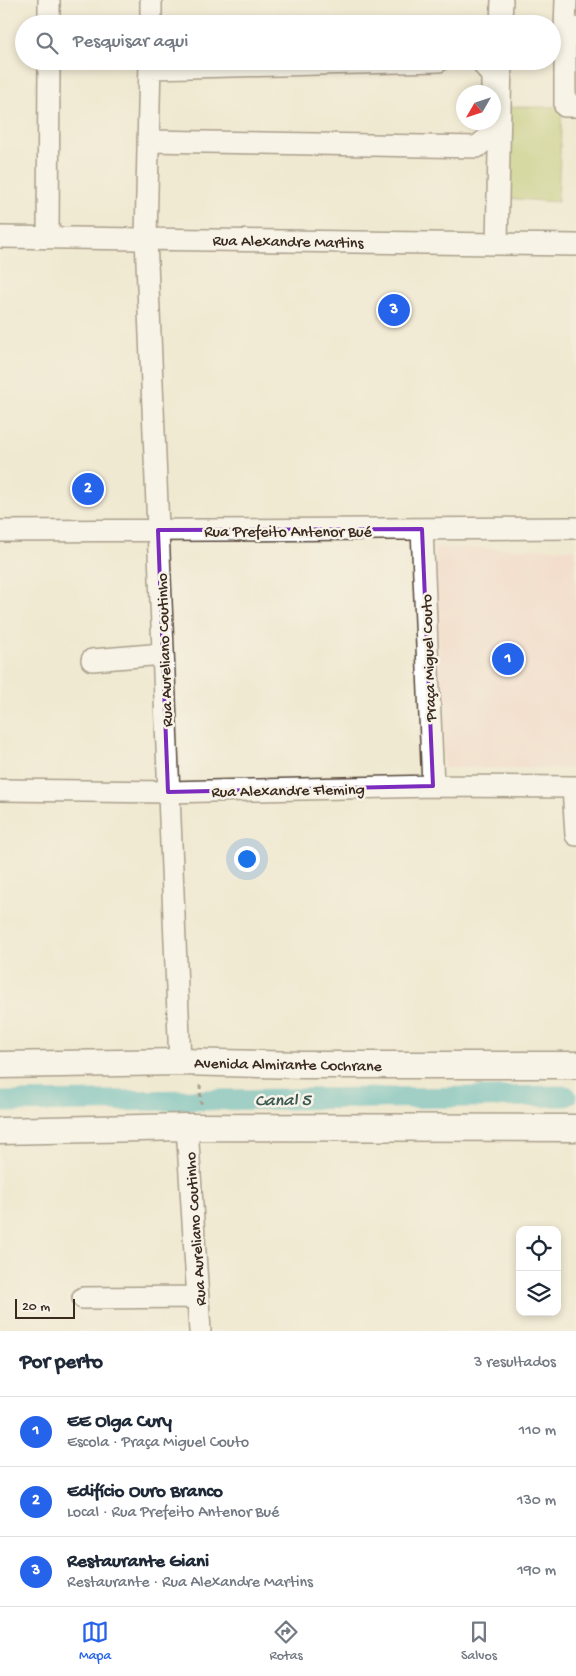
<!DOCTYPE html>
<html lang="pt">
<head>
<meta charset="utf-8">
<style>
	:root { --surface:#fff; --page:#f6f6f7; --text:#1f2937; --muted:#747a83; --line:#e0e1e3; --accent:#2563eb }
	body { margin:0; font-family:"Gochi Hand",sans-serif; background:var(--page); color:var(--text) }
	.controls { position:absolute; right:15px; bottom:15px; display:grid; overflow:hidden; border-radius:10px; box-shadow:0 2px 8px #0003 }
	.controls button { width:45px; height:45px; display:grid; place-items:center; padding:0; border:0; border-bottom:1px solid var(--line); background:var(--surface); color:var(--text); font:25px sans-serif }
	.compass { position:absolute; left:456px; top:85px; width:45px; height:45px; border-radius:50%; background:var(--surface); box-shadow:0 2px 8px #0003; rotate:231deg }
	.scale { position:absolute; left:15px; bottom:12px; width:60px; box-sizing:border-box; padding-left:5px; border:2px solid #3b2a1e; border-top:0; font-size:14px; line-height:18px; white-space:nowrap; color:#3b2a1e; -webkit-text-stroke:4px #f7f3e8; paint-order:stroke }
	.you { position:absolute; left:246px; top:858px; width:18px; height:18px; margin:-12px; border:4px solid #fff; border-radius:50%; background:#1a73e8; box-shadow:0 0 0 8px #1a73e833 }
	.badge { display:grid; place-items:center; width:32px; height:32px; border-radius:50%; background:var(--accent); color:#fff; font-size:16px; font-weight:700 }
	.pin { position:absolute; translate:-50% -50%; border:2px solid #fff; box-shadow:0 1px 5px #0006 }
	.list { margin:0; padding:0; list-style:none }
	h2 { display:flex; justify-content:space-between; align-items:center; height:65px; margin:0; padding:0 20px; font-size:21px }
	h2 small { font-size:16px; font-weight:400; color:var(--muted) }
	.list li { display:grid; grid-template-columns:32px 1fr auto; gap:15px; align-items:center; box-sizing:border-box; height:70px; padding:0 20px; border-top:1px solid var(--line) }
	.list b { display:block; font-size:19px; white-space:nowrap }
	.list p { margin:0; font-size:16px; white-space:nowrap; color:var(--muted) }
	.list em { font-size:16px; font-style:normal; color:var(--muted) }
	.icon { flex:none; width:28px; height:28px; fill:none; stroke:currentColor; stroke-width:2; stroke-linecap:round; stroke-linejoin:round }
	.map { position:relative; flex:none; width:576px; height:1331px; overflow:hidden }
	.search { position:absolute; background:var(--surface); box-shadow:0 2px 8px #0003; left:15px; right:15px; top:15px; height:55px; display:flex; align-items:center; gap:12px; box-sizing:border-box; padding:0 18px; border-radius:28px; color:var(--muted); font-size:19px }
	.sheet { height:275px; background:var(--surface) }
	nav { display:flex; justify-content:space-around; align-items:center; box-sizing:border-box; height:70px; border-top:1px solid var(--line); background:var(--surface); font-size:14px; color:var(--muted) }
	nav a { display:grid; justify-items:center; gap:2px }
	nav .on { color:var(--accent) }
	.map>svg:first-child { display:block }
	.built { fill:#f7d1c8 }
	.pitch { fill:#b6c568; stroke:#787843 }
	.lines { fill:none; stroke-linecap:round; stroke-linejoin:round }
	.canal { stroke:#3fb0b8; stroke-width:21 }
	.minor-casing { stroke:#564739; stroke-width:24 }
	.major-casing { stroke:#564739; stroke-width:29 }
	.path { stroke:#564739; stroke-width:3; stroke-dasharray:4 4; stroke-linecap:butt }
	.minor { stroke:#fff; stroke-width:21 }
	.major { stroke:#fff; stroke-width:26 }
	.marked { fill:none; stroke:#7b2cbf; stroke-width:4; stroke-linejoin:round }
	.labels { text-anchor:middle; stroke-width:5; stroke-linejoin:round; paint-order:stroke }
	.street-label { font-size:16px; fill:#3b2a1e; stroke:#f7f3e8 }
	.water-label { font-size:18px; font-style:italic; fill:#3c5954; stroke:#f7f3e8 }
</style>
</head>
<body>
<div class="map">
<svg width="576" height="1331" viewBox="0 0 576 1331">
	<rect width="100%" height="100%" fill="#f7f3e8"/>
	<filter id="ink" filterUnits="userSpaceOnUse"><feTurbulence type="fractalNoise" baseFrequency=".02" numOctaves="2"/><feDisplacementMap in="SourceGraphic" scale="10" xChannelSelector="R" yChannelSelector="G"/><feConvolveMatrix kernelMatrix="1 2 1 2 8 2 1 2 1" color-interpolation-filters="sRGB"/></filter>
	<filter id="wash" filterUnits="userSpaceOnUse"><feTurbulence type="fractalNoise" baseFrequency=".0096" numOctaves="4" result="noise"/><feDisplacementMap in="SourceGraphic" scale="20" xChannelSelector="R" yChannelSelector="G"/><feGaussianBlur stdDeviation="1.12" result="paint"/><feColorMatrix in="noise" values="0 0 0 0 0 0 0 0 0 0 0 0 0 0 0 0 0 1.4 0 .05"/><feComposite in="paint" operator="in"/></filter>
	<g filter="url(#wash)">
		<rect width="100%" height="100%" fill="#f0e9d2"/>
		<!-- built -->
		<path class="built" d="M435 548 576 549V768H444Z"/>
		<!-- pitch -->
		<path class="pitch" d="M508 107H562L558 202 503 198Z"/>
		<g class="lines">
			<!-- canal -->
			<path class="canal" d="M0 1102 566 1096"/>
		</g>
	</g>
	<g filter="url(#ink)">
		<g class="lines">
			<!-- minor casing -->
			<g class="minor-casing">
				<path id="minor" d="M49 24V0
					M151 24V0
					M501 24 502 0
					M565 28 566 0
					M576 28H565V106H576
					M150 61 146 238 180 1062
					M481 61 492 76V92
					M150 68 439 61
					M148 141 477 147 492 134V122
					M0 237 576 245
					M48 237 49 61
					M497 243 501 61
					M422 529 433 786
					M0 531 576 528
					M92 660 163 654
					M573 787 576 835
					M0 790 168 792 433 786 576 787
					M187 1127 200 1331
					M83 1298 198 1297"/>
			</g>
			<!-- major casing -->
			<g class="major-casing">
				<path id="major" d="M0 1065 180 1062 305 1065H576
					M0 1131 187 1127 576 1128"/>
			</g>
			<!-- path -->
			<path class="path" d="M200 1085 201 1104"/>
			<!-- minor -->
			<use href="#minor" class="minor"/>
			<!-- major -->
			<use href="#major" class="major"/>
		</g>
	</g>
	<!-- marked area -->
	<path d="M0 0H576V1331H0ZM422 529 433 786 168 792 158 530Z" fill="#f0e9d2" fill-opacity=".55" fill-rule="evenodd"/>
	<path class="marked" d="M422 529 433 786 168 792 158 530Z"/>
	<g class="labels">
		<!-- street labels -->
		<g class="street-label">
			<text transform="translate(288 240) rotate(1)" y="6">Rua Alexandre Martins</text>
			<text x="288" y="536">Rua Prefeito Antenor Bué</text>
			<text transform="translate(163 650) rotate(-92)" y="6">Rua Aureliano Coutinho</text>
			<text transform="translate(427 658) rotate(-92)" y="6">Praça Miguel Couto</text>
			<text transform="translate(288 789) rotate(-1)" y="6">Rua Alexandre Fleming</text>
			<text transform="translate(288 1063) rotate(1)" y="6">Avenida Almirante Cochrane</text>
			<text transform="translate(194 1229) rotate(-94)" y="6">Rua Aureliano Coutinho</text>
		</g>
		<!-- water labels -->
		<g class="water-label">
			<text transform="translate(283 1099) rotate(-1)" y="6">Canal 5</text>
		</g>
	</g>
</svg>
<div class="controls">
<button><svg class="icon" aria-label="locate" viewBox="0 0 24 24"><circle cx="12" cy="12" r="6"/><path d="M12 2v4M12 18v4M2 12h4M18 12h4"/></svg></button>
<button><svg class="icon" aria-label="layers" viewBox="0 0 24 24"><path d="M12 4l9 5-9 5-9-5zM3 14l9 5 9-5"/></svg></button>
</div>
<svg class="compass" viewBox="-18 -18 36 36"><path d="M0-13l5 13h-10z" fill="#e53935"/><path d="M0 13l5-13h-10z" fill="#747a83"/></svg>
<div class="scale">20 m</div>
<div class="you"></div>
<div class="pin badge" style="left:508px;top:659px">1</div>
<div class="pin badge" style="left:88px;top:489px">2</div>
<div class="pin badge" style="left:394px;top:310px">3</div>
<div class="search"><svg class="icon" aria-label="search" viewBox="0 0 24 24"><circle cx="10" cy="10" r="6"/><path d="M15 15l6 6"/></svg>Pesquisar aqui</div>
</div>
<section class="sheet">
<h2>Por perto<small>3 resultados</small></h2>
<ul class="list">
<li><span class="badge">1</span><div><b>EE Olga Cury</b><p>Escola · Praça Miguel Couto</p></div><em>110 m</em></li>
<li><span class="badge">2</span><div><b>Edifício Ouro Branco</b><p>Local · Rua Prefeito Antenor Bué</p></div><em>130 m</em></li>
<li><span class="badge">3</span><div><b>Restaurante Giani</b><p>Restaurante · Rua Alexandre Martins</p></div><em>190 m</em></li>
</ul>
</section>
<nav>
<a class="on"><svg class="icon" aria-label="map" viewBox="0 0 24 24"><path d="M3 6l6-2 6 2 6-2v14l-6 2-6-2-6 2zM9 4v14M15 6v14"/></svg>Mapa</a>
<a><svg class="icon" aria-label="directions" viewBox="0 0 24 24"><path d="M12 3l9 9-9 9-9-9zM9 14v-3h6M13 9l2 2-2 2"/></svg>Rotas</a>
<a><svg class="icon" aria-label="saved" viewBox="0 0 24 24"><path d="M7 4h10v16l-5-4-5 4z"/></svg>Salvos</a>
</nav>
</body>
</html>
